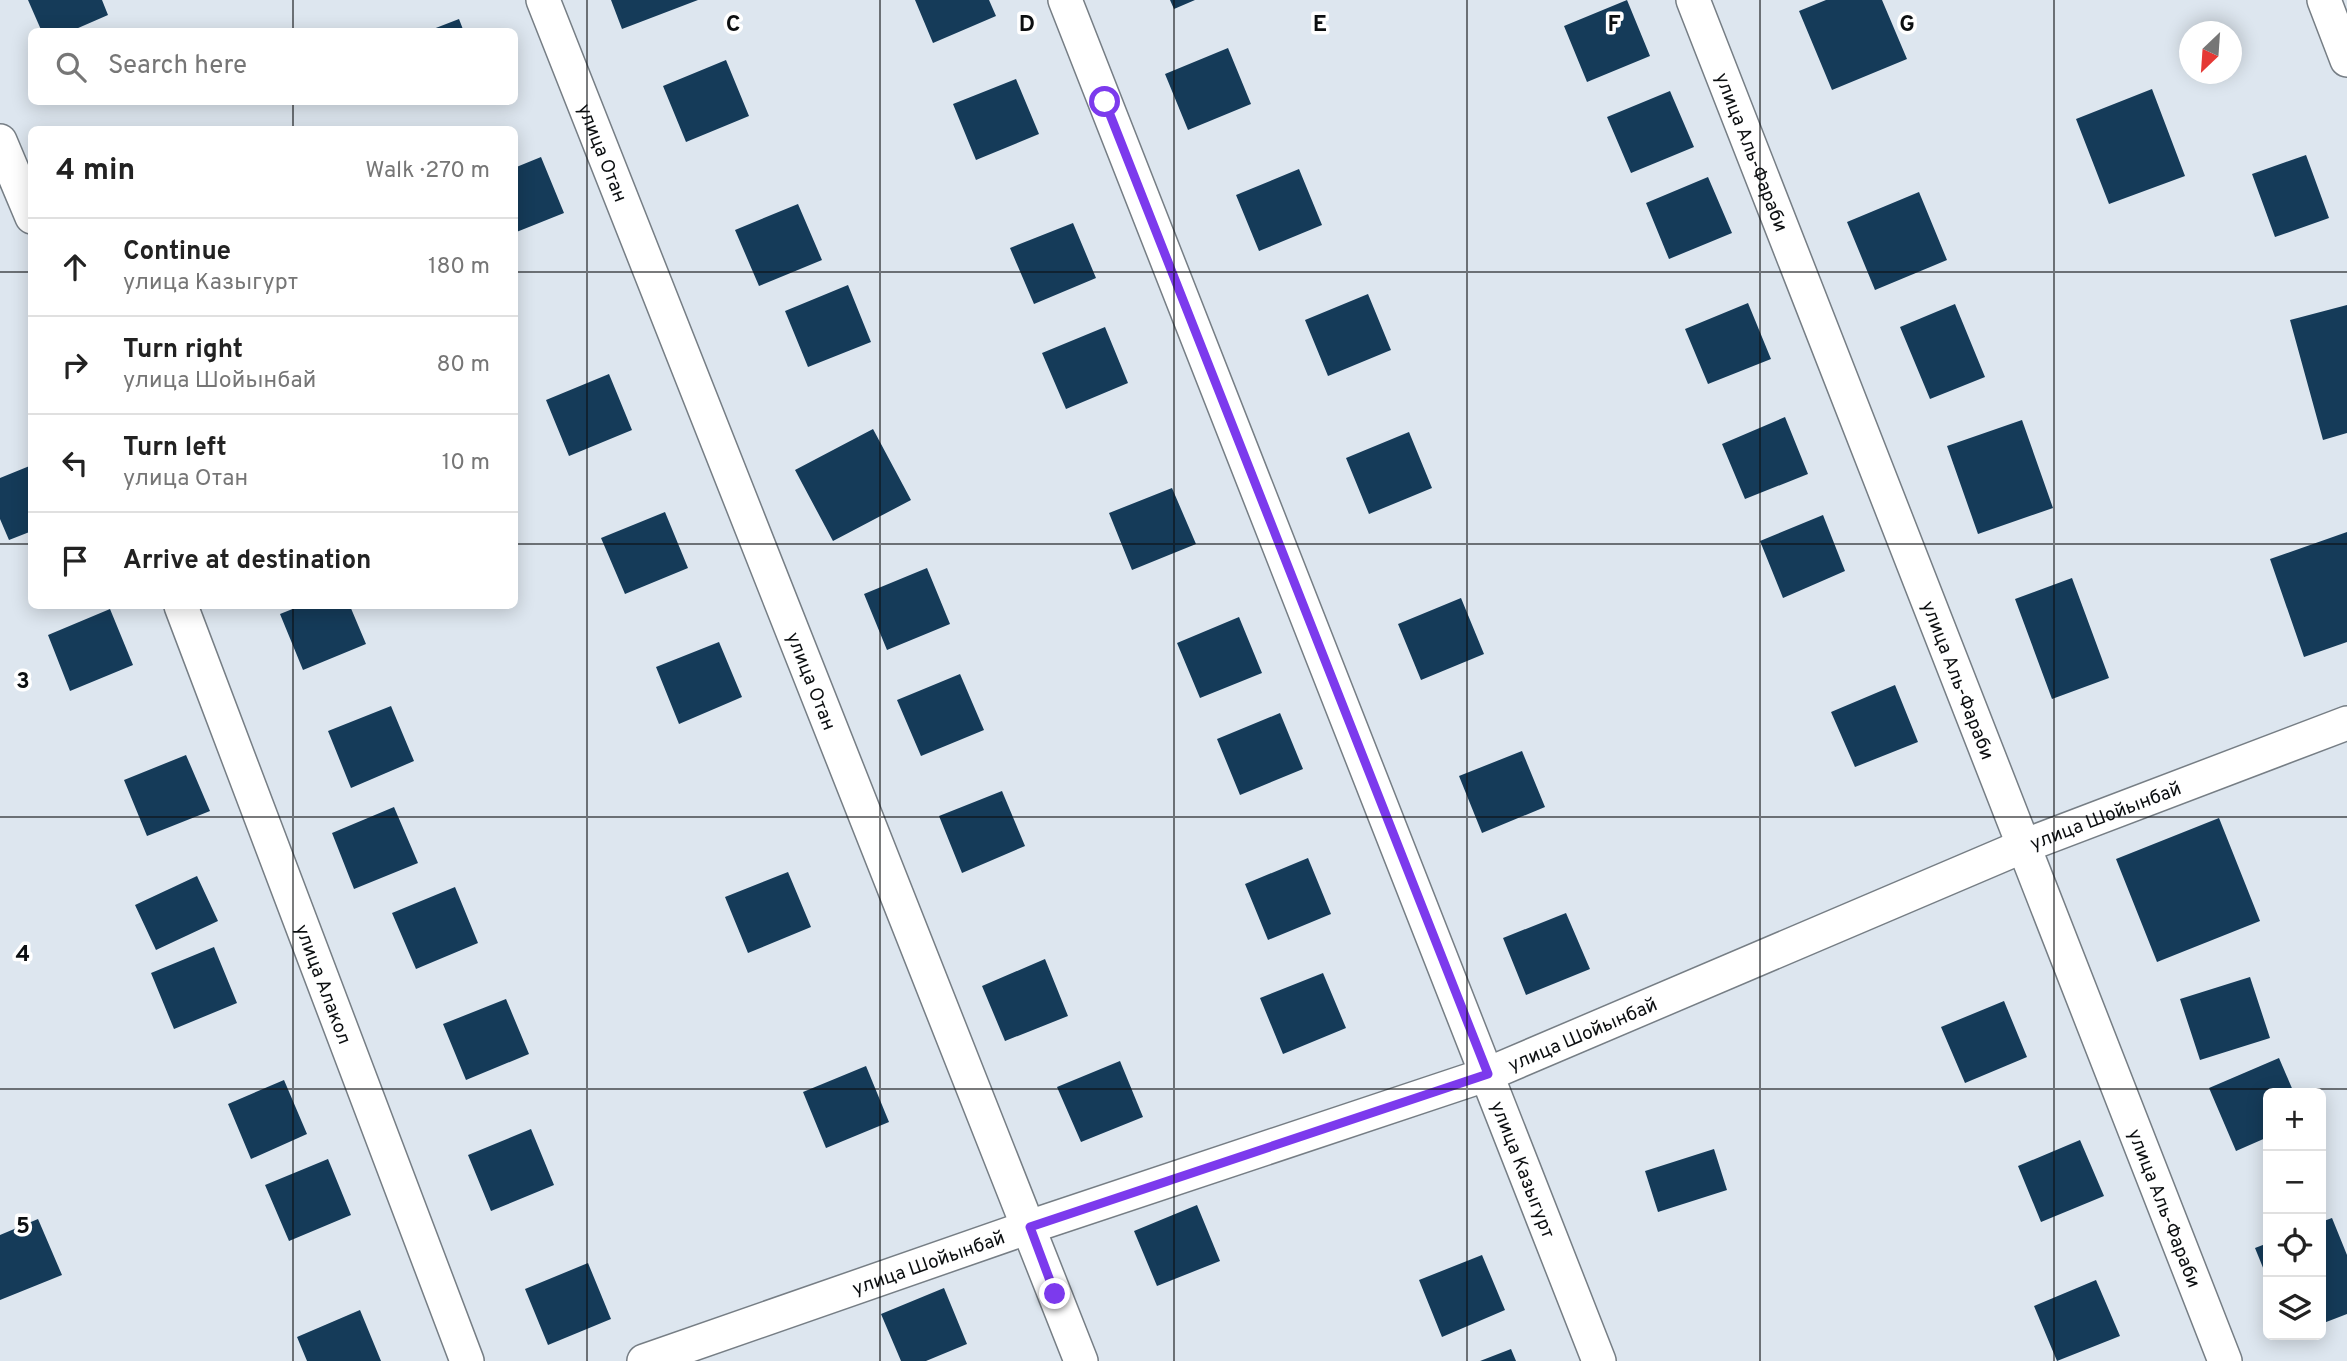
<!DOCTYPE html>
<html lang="en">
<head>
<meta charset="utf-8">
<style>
	:root { --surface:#fff; --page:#f6f6f6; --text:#222; --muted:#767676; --line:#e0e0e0 }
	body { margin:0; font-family:Overpass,sans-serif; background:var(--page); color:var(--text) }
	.controls { position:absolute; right:21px; bottom:21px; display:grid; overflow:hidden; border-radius:10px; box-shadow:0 4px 18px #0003 }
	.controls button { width:63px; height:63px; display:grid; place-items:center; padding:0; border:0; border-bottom:2px solid var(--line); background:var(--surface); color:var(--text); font:35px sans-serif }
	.compass { position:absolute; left:2179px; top:21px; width:63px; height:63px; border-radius:50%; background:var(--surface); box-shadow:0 4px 18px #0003; rotate:205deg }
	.stop { position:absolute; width:21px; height:21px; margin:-16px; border:5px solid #7c3aed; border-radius:50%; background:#fff }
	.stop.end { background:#7c3aed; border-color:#fff; box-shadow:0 2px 7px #0008 }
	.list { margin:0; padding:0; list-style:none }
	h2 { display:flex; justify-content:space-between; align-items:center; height:91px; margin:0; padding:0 28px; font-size:30px }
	h2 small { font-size:23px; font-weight:400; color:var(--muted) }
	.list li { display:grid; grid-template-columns:46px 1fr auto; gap:21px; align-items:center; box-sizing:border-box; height:98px; padding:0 28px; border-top:2px solid var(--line) }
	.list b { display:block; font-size:26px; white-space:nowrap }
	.list p { margin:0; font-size:23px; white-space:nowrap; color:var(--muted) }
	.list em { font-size:23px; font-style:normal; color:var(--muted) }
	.icon { flex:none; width:38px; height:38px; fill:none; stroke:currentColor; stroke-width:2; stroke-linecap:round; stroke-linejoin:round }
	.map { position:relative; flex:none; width:2347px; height:1361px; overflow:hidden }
	.search { position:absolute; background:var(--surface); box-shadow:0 4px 18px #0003; left:28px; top:28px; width:490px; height:77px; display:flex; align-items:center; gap:18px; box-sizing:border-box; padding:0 24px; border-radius:10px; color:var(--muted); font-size:26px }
	.panel { position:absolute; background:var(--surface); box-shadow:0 4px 18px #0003; left:28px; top:126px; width:490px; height:483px; border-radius:10px }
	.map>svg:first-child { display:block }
	.building { fill:#153b59 }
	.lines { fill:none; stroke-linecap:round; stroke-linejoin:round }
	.street-casing { stroke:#767e85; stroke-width:36 }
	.street { stroke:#fff; stroke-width:33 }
	.route { stroke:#7c3aed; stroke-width:9 }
	.grid { fill:none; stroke:#0c0f11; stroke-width:2; stroke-opacity:0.55 }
	.labels { text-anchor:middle; stroke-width:7; stroke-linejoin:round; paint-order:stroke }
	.street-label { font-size:19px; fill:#0c0f11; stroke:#fff }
	.grid-label { font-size:23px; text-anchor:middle; font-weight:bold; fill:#0c0f11; stroke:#fff; stroke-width:7; stroke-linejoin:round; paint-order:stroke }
</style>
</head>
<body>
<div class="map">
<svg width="2347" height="1361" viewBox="0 0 2347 1361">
	<rect width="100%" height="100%" fill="#dde6ef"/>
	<!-- building -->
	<path class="building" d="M28 0H102L108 15 69 32H42Z
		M611 0H698L622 29Z
		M915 0H989L996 16 933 43Z
		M1170 0H1195L1174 9Z
		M1627 0 1650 56 1587 82 1564 26Z
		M1826 0H1882L1907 59 1832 90 1799 11Z
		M459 19 464 32H428V31Z
		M1228 48 1251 104 1188 130 1165 74Z
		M726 60 749 116 686 142 663 86Z
		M1016 79 1039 134 976 160 953 104Z
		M2152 89 2185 176 2109 204 2076 119Z
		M1670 91 1694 147 1631 173 1607 117Z
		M2306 155 2329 218 2275 237 2252 174Z
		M541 157 564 213 514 233V168Z
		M1299 169 1322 225 1259 251 1236 195Z
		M1708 177 1732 233 1669 259 1646 203Z
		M1919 192 1947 260 1875 290 1847 222Z
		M798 204 822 260 759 286 735 230Z
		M1073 223 1096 278 1034 304 1010 248Z
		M848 285 871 342 808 367 785 311Z
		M1368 294 1391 350 1328 376 1305 320Z
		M1748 303 1771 359 1708 384 1685 329Z
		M1955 304 1985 377 1930 399 1900 327Z
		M2347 305V433L2323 440 2290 320Z
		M1105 327 1128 383 1066 409 1042 353Z
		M609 374 632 430 569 456 546 400Z
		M1785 417 1808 474 1745 499 1722 444Z
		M2022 420 2053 508 1978 534 1947 446Z
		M873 429 911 500 833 541 795 470Z
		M1409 432 1432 488 1369 514 1346 458Z
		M32 465V531L9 540 0 519V478Z
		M1172 488 1196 544 1132 570 1109 513Z
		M665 512 688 568 625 594 601 538Z
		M1823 515 1845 571 1783 598 1760 541Z
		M2347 532V642L2304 657 2270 559Z
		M927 568 950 624 887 650 864 594Z
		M2072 578 2109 678 2052 699 2015 599Z
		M1461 598 1484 654 1421 680 1398 624Z
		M300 606H350L366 644 303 670 280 614Z
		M110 609 133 665 70 691 48 635Z
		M1239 617 1262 673 1200 698 1177 643Z
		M719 642 742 697 679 724 656 667Z
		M960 674 984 730 921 756 897 700Z
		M1895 685 1918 742 1855 767 1831 712Z
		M391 706 414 761 351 788 328 731Z
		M1280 713 1303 769 1240 795 1217 739Z
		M1522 751 1545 807 1482 833 1459 776Z
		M186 755 210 811 147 836 124 780Z
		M1002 791 1025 846 962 873 939 816Z
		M394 807 418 863 354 889 332 833Z
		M2219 818 2260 921 2157 962 2116 859Z
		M1308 858 1331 914 1268 940 1245 884Z
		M788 872 811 927 748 953 725 897Z
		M197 876 218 921 156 950 135 905Z
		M455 887 478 943 416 969 392 913Z
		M1566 913 1590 969 1526 995 1503 938Z
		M214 947 237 1003 174 1029 151 973Z
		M1045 959 1068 1016 1005 1041 982 986Z
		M1323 973 1346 1028 1283 1054 1260 998Z
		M2250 977 2270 1038 2200 1060 2180 999Z
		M506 999 529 1054 466 1080 443 1024Z
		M2004 1001 2027 1057 1965 1083 1941 1027Z
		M2279 1058 2294 1093H2268V1137L2236 1151 2209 1088Z
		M1120 1061 1143 1117 1081 1142 1057 1087Z
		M866 1066 889 1122 826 1148 803 1092Z
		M284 1080 307 1134 251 1159 228 1104Z
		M531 1129 554 1185 491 1211 468 1155Z
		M2080 1140 2104 1196 2041 1222 2018 1166Z
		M1714 1149 1727 1190 1658 1212 1645 1171Z
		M328 1159 351 1215 289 1241 265 1185Z
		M1197 1205 1220 1261 1157 1286 1134 1231Z
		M2332 1218 2347 1255V1314L2321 1324V1222Z
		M38 1219 62 1275 0 1300V1235Z
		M2268 1243V1280L2255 1248Z
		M1482 1255 1505 1310 1442 1337 1419 1280Z
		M588 1263 611 1319 548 1345 525 1289Z
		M2096 1280 2120 1336 2057 1361 2034 1306Z
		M944 1288 967 1344 926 1361H901L881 1314Z
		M360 1310 381 1361H307L297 1337Z
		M1511 1349 1516 1361H1480Z"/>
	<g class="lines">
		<!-- street casing -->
		<g class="street-casing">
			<g id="street">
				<path id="s1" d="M543 0 1081 1361"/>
				<path id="s2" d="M1065 0 1599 1361"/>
				<path id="s3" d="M1693 0 2225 1361"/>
				<path d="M2324 0 2347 60"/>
				<path d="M0 141 32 217"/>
				<path id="s4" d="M181 606 467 1361"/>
				<path id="s5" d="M644 1361 1029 1227 1488 1074 2021 847 2347 723"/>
			</g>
		</g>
		<!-- street -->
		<use href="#street" class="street"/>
	</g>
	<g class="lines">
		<!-- route -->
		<path class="route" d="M1055 1294 1030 1227 1488 1074 1105 102"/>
	</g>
	<!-- grid -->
	<path class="grid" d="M293 0V32M587 0V1361M880 0V1361M1174 0V1361M1467 0V1361M1760 0V1361M2054 0V1361M293 102V130M0 272H32M514 272H2347M0 544H32M514 544H2347M293 606V1361M0 817H2347M0 1089H2347"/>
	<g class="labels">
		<!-- street labels -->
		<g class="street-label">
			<text dy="7" stroke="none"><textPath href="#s1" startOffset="164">улица Отан</textPath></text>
			<text dy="7" stroke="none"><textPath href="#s3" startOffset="163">улица Аль-Фараби</textPath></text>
			<text dy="7" stroke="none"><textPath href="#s1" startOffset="732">улица Отан</textPath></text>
			<text dy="7" stroke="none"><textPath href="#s3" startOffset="730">улица Аль-Фараби</textPath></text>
			<text dy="7" stroke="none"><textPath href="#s5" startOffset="1561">улица Шойынбай</textPath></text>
			<text dy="7" stroke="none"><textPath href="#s4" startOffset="404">улица Алакол</textPath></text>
			<text dy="7" stroke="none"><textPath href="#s5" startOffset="994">улица Шойынбай</textPath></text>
			<text dy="7" stroke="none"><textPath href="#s2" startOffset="1256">улица Казыгурт</textPath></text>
			<text dy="7" stroke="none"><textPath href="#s3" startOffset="1297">улица Аль-Фараби</textPath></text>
			<text dy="7" stroke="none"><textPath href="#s5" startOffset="301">улица Шойынбай</textPath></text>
		</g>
	</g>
	<g class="grid-label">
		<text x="733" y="31">C</text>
		<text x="1027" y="31">D</text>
		<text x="1320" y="31">E</text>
		<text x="1614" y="31">F</text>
		<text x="1907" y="31">G</text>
		<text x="23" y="688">3</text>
		<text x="23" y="961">4</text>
		<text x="23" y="1233">5</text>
	</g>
</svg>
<div class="controls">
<button>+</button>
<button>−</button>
<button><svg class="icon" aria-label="locate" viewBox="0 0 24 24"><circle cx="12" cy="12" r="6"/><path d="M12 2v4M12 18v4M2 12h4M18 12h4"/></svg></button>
<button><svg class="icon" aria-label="layers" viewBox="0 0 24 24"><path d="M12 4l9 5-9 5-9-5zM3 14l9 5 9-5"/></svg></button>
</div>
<svg class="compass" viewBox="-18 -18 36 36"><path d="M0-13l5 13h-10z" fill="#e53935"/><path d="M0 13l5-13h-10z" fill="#767676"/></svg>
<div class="stop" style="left:1105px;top:102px"></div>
<div class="stop end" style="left:1055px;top:1294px"></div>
<div class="search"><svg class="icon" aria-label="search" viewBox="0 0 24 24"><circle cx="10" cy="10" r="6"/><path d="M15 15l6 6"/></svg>Search here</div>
<section class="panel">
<h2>4 min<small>Walk · 270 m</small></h2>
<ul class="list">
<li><svg class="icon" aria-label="ahead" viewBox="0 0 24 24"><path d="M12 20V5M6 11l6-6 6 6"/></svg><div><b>Continue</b><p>улица Казыгурт</p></div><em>180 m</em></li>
<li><svg class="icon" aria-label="right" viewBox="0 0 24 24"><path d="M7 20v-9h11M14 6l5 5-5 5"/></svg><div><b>Turn right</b><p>улица Шойынбай</p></div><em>80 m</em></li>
<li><svg class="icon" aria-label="left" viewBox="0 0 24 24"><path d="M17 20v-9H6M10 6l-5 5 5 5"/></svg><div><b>Turn left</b><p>улица Отан</p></div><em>10 m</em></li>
<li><svg class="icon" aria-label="arrive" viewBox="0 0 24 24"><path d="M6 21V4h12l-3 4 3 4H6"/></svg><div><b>Arrive at destination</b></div></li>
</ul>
</section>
</div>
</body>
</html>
